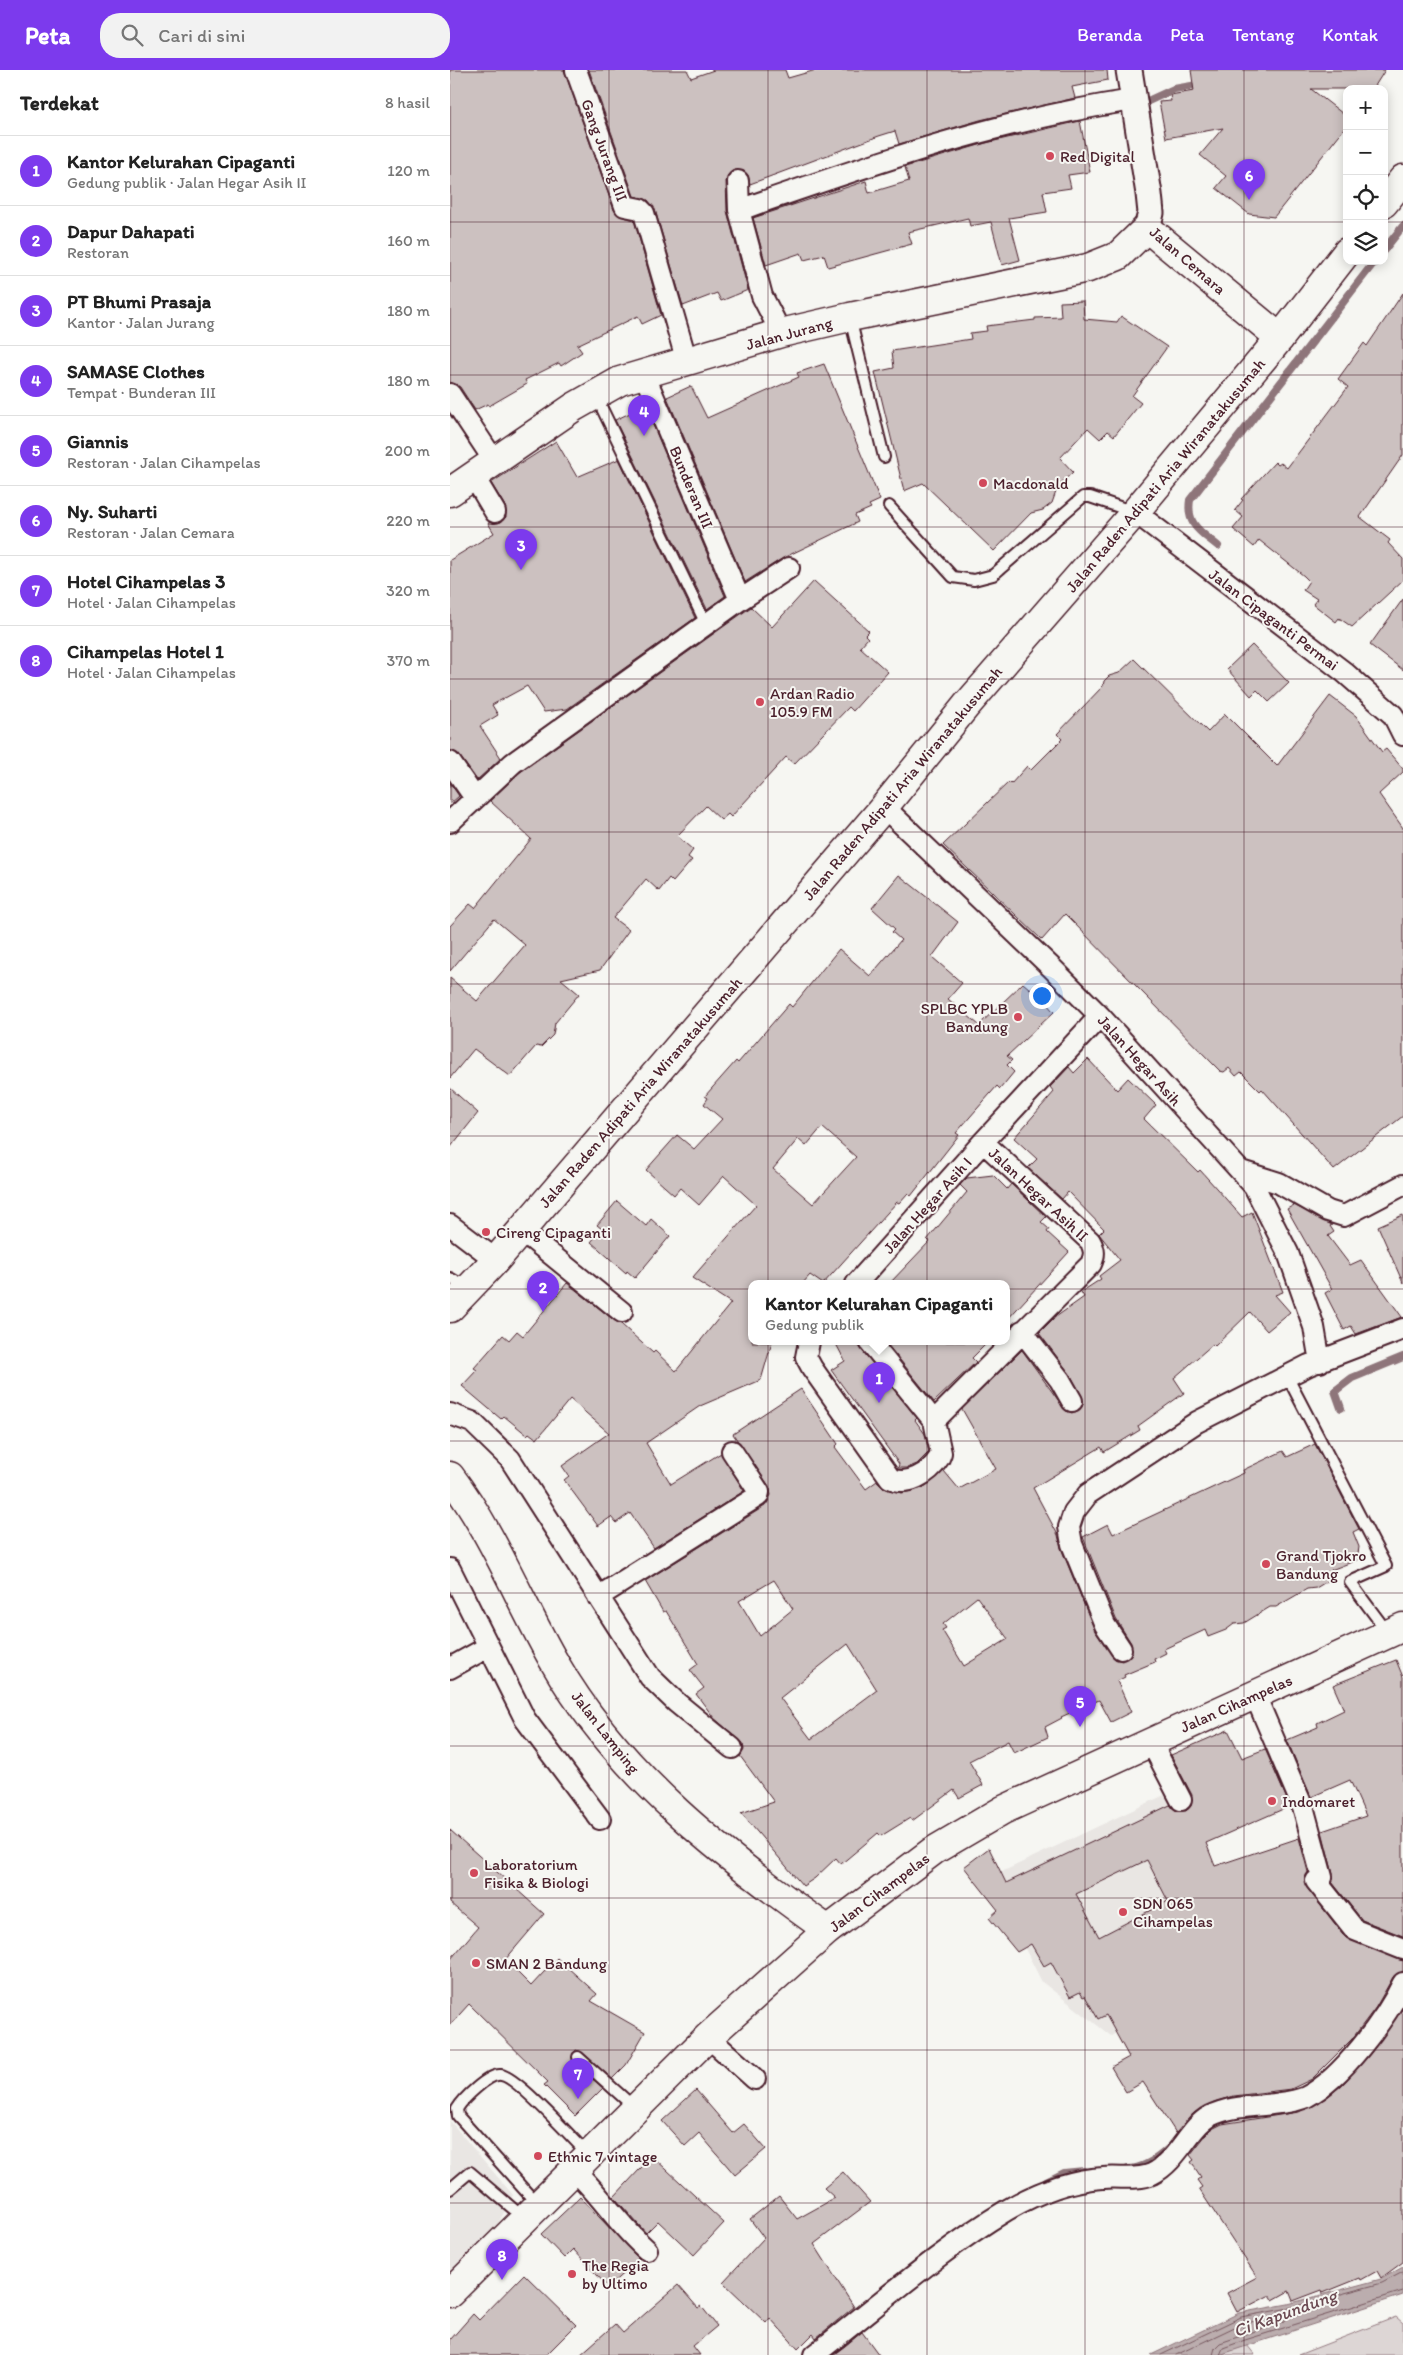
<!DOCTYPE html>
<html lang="id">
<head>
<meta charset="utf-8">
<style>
	:root { --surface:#fff; --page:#f2f2f2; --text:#222; --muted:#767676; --line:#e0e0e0; --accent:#7c3aed }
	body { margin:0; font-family:Itim,sans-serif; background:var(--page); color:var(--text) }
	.controls { position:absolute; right:15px; top:15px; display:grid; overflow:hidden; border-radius:10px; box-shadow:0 2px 12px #0003 }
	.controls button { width:45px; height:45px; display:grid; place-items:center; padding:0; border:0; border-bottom:1px solid var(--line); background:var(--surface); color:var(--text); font:25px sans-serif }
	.you { position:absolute; left:591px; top:925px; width:18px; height:18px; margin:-12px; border:4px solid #fff; border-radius:50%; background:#1a73e8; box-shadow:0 0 0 8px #1a73e833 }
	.badge { display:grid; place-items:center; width:32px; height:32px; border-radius:50%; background:var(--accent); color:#fff; font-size:16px; font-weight:700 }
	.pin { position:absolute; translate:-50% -41px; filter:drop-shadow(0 1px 2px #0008) }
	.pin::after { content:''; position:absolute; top:26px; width:18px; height:15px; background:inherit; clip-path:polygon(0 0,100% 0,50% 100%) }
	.popup { position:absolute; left:298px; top:1210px; width:262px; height:65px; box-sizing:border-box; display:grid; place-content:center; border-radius:10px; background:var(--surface); filter:drop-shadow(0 1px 4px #0005); font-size:16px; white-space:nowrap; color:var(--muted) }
	.popup b { font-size:19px; color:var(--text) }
	.popup::after { content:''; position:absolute; left:50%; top:100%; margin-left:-10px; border:10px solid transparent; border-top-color:var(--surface) }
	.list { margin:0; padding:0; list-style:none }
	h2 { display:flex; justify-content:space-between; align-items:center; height:65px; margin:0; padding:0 20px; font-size:21px }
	h2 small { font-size:16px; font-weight:400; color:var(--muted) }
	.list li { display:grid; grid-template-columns:32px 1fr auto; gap:15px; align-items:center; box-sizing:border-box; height:70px; padding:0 20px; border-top:1px solid var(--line) }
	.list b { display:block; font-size:19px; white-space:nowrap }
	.list p { margin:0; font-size:16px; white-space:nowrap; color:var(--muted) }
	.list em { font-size:16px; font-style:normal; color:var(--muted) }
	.icon { flex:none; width:28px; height:28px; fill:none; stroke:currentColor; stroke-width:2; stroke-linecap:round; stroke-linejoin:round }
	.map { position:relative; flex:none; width:953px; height:2285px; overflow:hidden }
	header { display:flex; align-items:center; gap:30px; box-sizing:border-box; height:70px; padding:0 25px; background:var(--accent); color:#fff }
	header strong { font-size:24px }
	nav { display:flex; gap:28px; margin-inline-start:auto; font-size:18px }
	.search { width:350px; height:45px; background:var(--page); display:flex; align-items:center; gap:12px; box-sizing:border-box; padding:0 18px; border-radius:20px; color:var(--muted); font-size:19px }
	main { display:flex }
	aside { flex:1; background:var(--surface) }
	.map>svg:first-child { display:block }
	.built { fill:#e9e6e3 }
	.green { fill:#ddd6d5; stroke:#947a80 }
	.water { fill:#bbadae; stroke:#8e747a }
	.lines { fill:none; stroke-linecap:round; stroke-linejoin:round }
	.shore { stroke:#77585f; stroke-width:1 }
	.stream { stroke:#8e747a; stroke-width:8 }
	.building { fill:#ccc1c0; stroke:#4a1f2b; fill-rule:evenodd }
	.service-casing { stroke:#4a1f2b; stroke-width:14 }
	.minor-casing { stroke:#4a1f2b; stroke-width:24 }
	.tertiary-casing { stroke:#4a1f2b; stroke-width:29 }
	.secondary-casing { stroke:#4a1f2b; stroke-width:31 }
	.primary-casing { stroke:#4a1f2b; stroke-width:31 }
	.service { stroke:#f6f6f2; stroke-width:10 }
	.minor { stroke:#f6f6f2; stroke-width:20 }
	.tertiary { stroke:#f6f6f2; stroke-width:25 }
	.secondary { stroke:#f6f6f2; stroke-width:28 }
	.primary { stroke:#f6f6f2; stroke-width:28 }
	.grid { fill:none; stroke:#4a1f2b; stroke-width:1; stroke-opacity:0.55 }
	.poi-dot { fill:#d1495b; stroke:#f6f6f2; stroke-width:2 }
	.labels { text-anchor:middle; stroke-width:4; stroke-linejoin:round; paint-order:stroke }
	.street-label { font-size:16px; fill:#4a1f2b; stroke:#f6f6f2 }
	.poi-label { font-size:16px; fill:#4a1f2b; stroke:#f6f6f2; text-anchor:start }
	.water-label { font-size:18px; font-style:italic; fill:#6c4a52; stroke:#f6f6f2 }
</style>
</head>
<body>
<header>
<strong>Peta</strong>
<div class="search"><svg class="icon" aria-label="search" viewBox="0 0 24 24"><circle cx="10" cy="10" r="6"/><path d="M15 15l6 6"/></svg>Cari di sini</div>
<nav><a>Beranda</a><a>Peta</a><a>Tentang</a><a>Kontak</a></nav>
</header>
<main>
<aside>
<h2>Terdekat<small>8 hasil</small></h2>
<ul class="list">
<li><span class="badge">1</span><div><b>Kantor Kelurahan Cipaganti</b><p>Gedung publik · Jalan Hegar Asih II</p></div><em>120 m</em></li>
<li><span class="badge">2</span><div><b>Dapur Dahapati</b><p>Restoran</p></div><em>160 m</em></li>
<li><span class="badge">3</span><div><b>PT Bhumi Prasaja</b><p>Kantor · Jalan Jurang</p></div><em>180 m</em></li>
<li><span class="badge">4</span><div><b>SAMASE Clothes</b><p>Tempat · Bunderan III</p></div><em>180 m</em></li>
<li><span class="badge">5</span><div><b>Giannis</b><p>Restoran · Jalan Cihampelas</p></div><em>200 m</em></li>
<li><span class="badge">6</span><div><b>Ny. Suharti</b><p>Restoran · Jalan Cemara</p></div><em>220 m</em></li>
<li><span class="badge">7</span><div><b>Hotel Cihampelas 3</b><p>Hotel · Jalan Cihampelas</p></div><em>320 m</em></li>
<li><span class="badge">8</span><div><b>Cihampelas Hotel 1</b><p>Hotel · Jalan Cihampelas</p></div><em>370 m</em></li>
</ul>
</aside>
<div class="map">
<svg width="953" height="2285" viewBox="0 0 953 2285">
	<rect width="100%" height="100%" fill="#f6f6f2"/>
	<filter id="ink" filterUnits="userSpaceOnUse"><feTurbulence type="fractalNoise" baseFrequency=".02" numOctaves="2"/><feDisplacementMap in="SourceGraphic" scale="10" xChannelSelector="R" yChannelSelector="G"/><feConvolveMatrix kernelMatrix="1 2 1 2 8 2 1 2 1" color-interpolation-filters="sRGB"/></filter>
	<g filter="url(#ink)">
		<!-- built -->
		<path class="built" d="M725 1720 809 1876 661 1966 592 1912 539 1808Z
			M0 2051 63 2125 48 2154 0 2200Z"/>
		<!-- green -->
		<path class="green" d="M946 2247 953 2253V2285H848Z
			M797 2275 805 2285H769Z"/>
		<!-- water -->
		<path class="water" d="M953 2197V2225L769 2285H701L789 2243 838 2234 931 2209Z"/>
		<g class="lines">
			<!-- shore -->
			<path class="shore" d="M711 2285 791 2247 839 2238 932 2213 953 2202
				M726 2285 793 2253 836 2247 835 2251 770 2273 765 2278 763 2285
				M770 2285 773 2278 795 2270 953 2221"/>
			<!-- stream -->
			<path class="stream" d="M698 31 724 19 753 14
				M299 150 343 131
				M934 180 953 156
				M768 476C751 462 736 455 740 430L925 191
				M891 1338 885 1321 902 1308 953 1287
				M678 2099C693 2099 708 2088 718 2079
				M596 2112 614 2103 634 2101"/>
		</g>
		<!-- building -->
		<path class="building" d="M0 0H114L164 140 168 145 184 150 211 245 192 254 188 246 127 275 132 282 111 296 109 293 75 310 77 314 39 336 38 334 25 340 10 317 0 312Z
			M139 0H237L241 8 264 0H335L338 8 366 0H657L658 10 622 17 625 28 530 50 449 74 445 61 429 66 300 114 298 105 294 101H282L276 111 277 141 298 220 271 231 267 223 233 236 205 140 198 130 184 126Z
			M741 0H935L923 19H861L897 47V55L824 147 799 144 766 118 776 106 750 85 773 58 716 68 709 32 721 31 720 25 744 21Z
			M630 51 640 102 618 105 621 118 593 122 597 142 559 148 570 190 552 195 541 152 520 156 518 148 458 162 462 174 378 197 374 185 354 190 351 183 316 195 303 148 416 111 419 123 459 111 455 97 536 73Z
			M953 223V385L910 447 940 470 938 473 953 489V510L902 557 889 548 886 552 863 534 867 529 853 520 859 511 854 506 809 470 804 477 783 459 793 447 785 440 793 430 791 429 825 392 828 395 831 393 837 398 898 317 888 309 914 273 917 276Z
			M633 231 634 249 667 252 671 246 717 277 682 326 691 333 664 366 658 361 650 369 638 358 610 388 623 402 608 416 602 433 593 440 581 443 544 481 473 413 454 421 425 302 444 298 442 281 521 269 520 263 537 261 536 256 585 250V248L611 247 610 232Z
			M374 294 430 430 419 435 421 438 405 445 408 452 333 488 295 512 217 327 241 316 257 348 349 307 347 303Z
			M195 336 275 526 257 539 165 350Z
			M106 371 127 407 169 389 245 548 117 639 94 642 77 616 42 635 48 645 30 656 51 688 27 710 9 685 0 680V490L44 463 38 453 51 452 56 447 55 436 41 413Z
			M364 511 419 561 415 565 418 568 410 577 438 602 403 641 399 637 344 694 336 687 281 747 278 744 271 750 256 736 227 766 243 780 238 787 242 790 223 812 219 808 209 821 196 809 163 848 179 860 150 900 111 909 129 924 105 953 103 965 91 977 86 976 60 1006 24 979 0 1008V908L27 931 75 875 44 849 0 901V856L20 834 25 838 81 769 40 731 69 703 301 537 322 557Z
			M953 529V600L920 575Z
			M802 575 839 613 819 632 807 620 801 626 777 599Z
			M684 589 758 662 775 644 827 696 880 626 906 646 932 682 936 679 953 699V702L929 724 953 758V1046L884 1100 812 1019 810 1021 791 1002 786 1006 779 998 774 1002 770 1001 615 844 592 870 493 775 559 712 561 714 577 696 581 700 612 669 607 664 653 616 654 611 659 606 669 603Z
			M0 713 9 726 0 734Z
			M449 805 508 852 482 887 512 913 498 929 529 955 573 913 580 919 584 915 599 930 595 932 604 942 557 986 562 990 557 995 564 1002 550 1019 547 1016 506 1063 509 1065 461 1126 458 1123 449 1133 447 1132 373 1214 360 1205 352 1214H302V1272H322L311 1310 250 1336 196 1373 221 1414 271 1383 294 1421 204 1478 180 1443 166 1453 161 1447 148 1456 114 1410 119 1406 112 1396 159 1363 120 1329 87 1369 79 1363 77 1365 54 1346 51 1349 12 1316 27 1300 24 1298 53 1265 59 1270 67 1261 73 1266 117 1213 165 1251 171 1254 203 1283 205 1281 226 1301 281 1233 242 1208 306 1135 274 1106 249 1135 230 1118 224 1125 196 1100 227 1065 244 1079 272 1049 254 1034 258 1028 255 1026 286 991 288 993 339 934 342 937 389 879 420 906 451 870 442 862 445 859 422 838ZM372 1057 406 1087 363 1134 323 1099 348 1069 356 1076Z
			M638 989 667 1020 678 1008 706 1035 694 1049 748 1102 750 1100 792 1147 802 1142 833 1222 825 1225 840 1242 817 1261 800 1242 765 1276 763 1274 724 1308 734 1323 688 1356 690 1360 654 1382 651 1377 583 1418 608 1465 611 1478 645 1561 665 1589 672 1591 681 1585V1573L666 1549 633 1467 658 1454 663 1464 794 1403 793 1400 833 1381 837 1387 865 1374 909 1459 903 1462 909 1477 907 1490 881 1500 884 1507 866 1518 857 1519 826 1537H820L794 1553 784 1554 776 1560 758 1567 755 1560 714 1579 716 1583 704 1589 705 1592 674 1605 675 1607 667 1611 681 1642 661 1652 649 1630 611 1647 612 1648 595 1657 598 1667 564 1683 558 1671 519 1691 533 1715 509 1728 504 1720 462 1751 460 1748 431 1766 428 1763 391 1794 386 1788 365 1808 353 1816 291 1743 324 1732 290 1686 294 1680 293 1673 264 1648 246 1624 254 1618 240 1600 248 1594 216 1541 213 1542 195 1511 315 1436 321 1425 319 1416 283 1364 351 1319 388 1374 385 1377 416 1419 427 1411 436 1419 452 1423 473 1418 494 1401 509 1419 546 1399 512 1339 572 1280 616 1341 622 1343 632 1337V1326L620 1304 589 1263 603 1249 634 1227 631 1222 651 1209 649 1206 670 1190 649 1164 654 1159 618 1122 612 1129 578 1098 587 1089 564 1068 604 1022 600 1017 619 997 624 1003ZM324 1510 343 1539 310 1566 289 1531ZM527 1527 558 1569 514 1596 492 1560 496 1558 493 1554ZM398 1574 427 1620 361 1669 330 1628Z
			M0 1018 28 1043 0 1078Z
			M543 1105 557 1119 561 1114 596 1147 591 1152 599 1159 597 1162 619 1182 556 1251V1214H439L480 1171 477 1170 517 1122 510 1115 517 1108Z
			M167 1131 196 1156 201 1149 220 1166 185 1208 177 1201 176 1203 141 1172 152 1159 147 1155Z
			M844 1135 882 1155 880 1156 884 1162 878 1166 900 1195 911 1190 952 1247 906 1264 901 1256 894 1260 875 1223 882 1219 837 1139Z
			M953 1145V1213L928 1156Z
			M385 1272H408L411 1279 467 1348 465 1350 475 1364 479 1382 467 1394 457 1398H448L449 1394 381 1300 395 1291Z
			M438 1272H538L522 1288 526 1292 484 1332 437 1274Z
			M946 1590 953 1607V1866L912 1850 882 1812 883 1804 872 1761 916 1746 900 1710 861 1727 837 1670 868 1657 867 1653 894 1640 883 1615Z
			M778 1660 792 1688 815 1679 840 1736 756 1773 765 1796 849 1768 858 1802 854 1812 857 1818 896 1868 953 1891V1901L943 1907 926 1937 902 1969 862 2009 841 2019 784 2026 764 2032 744 2043 726 2063 693 2012 676 2022 661 1997 679 1987 656 1945 648 1949 635 1926 633 1927 630 1922 620 1927 601 1892 594 1896 581 1874 567 1882 539 1848 548 1840 514 1797 539 1778 556 1813 720 1735 725 1740 736 1741 741 1736 742 1725 721 1685ZM697 1790 718 1831 649 1867 626 1824Z
			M0 1760 94 1844 55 1890 81 1916 107 1888 147 1924 141 1931 195 1962 176 1995 162 2009 132 1982 126 1980 123 1983V1992L153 2018 125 2046 94 2015 98 2012 19 1934 0 1955V1890L28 1857 0 1833Z
			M953 1938V2192L931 2208 927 2201 911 2210 910 2208 873 2223 872 2220 843 2231 839 2221 823 2230 821 2226H818L787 2242 777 2223 807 2207 749 2119 752 2117 747 2110 751 2107 741 2092 744 2090 740 2085 760 2060 772 2054 849 2042 876 2028 892 2015 920 1984Z
			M246 2020 283 2063 294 2054 316 2079 285 2105 249 2063 235 2076 212 2051Z
			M202 2086 274 2153 244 2185 208 2151 196 2163 164 2127Z
			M393 2102 420 2132 364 2174 404 2237 366 2268 363 2264 348 2279 320 2248 316 2253 273 2212 314 2168 300 2149 329 2126 347 2149 385 2128 374 2118Z
			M130 2127 189 2189 158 2217 123 2179 114 2188 91 2164Z
			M74 2204 126 2255 96 2285H0V2270L23 2244 29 2250Z
			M228 2215 248 2238 251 2236 267 2256 243 2276 250 2285H130L165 2254 173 2263Z
			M412 2262 429 2285H383L395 2276Z"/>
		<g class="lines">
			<!-- service casing -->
			<g class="service-casing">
				<path id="service" d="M400 248 434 387
					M146 326 256 554
					M439 436 503 507 524 510 543 505 633 427H640L684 442
					M0 1208 18 1218
					M837 1306 936 1496 900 1512 938 1563
					M128 1987 185 2038
					M0 2119 20 2102 74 2148
					M88 2135 8 2046 7 2039C13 2029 39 2003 51 2005 66 2006 124 2070 138 2084"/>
			</g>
			<!-- minor casing -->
			<g class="minor-casing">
				<path id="minor" d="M126 0 175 136 190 139 194 143 237 292
					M288 111 289 140 312 226 331 263
					M289 140C419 95 547 50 683 30
					M194 304 290 530
					M0 324 45 392
					M24 407 45 442
					M685 442 894 602 943 645 953 665
					M0 692 25 728
					M434 737 602 898 650 946 804 1116 838 1183 864 1257 870 1292
					M0 752 63 693 290 530 339 498
					M791 1101 829 1113 878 1141 894 1146 953 1115
					M0 1155 46 1190
					M71 1160 172 1242
					M406 1214 533 1072 650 946
					M572 1261 610 1310 622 1331
					M359 1272 356 1287 362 1298 440 1408C457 1417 479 1404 489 1388L491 1383 484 1351 420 1272
					M0 1344 22 1352 60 1389 200 1607 227 1633 282 1678
					M484 1351 641 1194C645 1185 645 1180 640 1171L533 1072
					M0 1499 75 1649 150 1749
					M148 1527 308 1426 309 1422 282 1381
					M671 1579 655 1555 622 1474 619 1457 624 1442 638 1424 747 1352 859 1295 953 1259
					M0 1598 38 1577
					M805 1625 854 1740 872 1807 866 1811 905 1860 953 1879
					M701 1672 731 1730
					M258 1967 305 2009
					M123 2099C150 2124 168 2155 197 2180
					M364 2285C426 2237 490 2180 557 2140 586 2123 620 2110 653 2108 669 2106 686 2111 702 2104 728 2091 739 2057 760 2046 782 2035 807 2037 830 2033 838 2032 849 2030 856 2027 891 2009 936 1949 953 1913"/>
			</g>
			<!-- tertiary casing -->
			<g class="tertiary-casing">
				<path id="tertiary" d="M679 0 699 124 701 143 697 158"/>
			</g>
			<!-- secondary casing -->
			<g class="secondary-casing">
				<path id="secondary" d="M0 422 124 337 170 311 331 263 400 247 638 198 668 186 697 158 830 268
					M0 1406C44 1464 70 1533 106 1595 170 1706 275 1787 378 1860"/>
			</g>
			<!-- primary casing -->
			<g class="primary-casing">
				<path id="primary" d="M934 133 953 109
					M0 1238 46 1190 434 737 516 636 685 442 830 268 897 182
					M0 2223 258 1967 378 1860 483 1781 553 1740 953 1557"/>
			</g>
			<!-- service -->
			<use href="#service" class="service"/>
			<!-- minor -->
			<use href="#minor" class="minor"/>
			<!-- tertiary -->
			<use href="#tertiary" class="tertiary"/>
			<!-- secondary -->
			<use href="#secondary" class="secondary"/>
			<!-- primary -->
			<use href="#primary" class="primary"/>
		</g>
	</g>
	<!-- grid -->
	<path class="grid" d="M159 0V2285M318 0V2285M477 0V2285M635 0V2285M794 0V2285M0 152H897M934 152H953M0 305H953M0 457H953M0 609H953M0 762H953M0 914H953M0 1066H953M0 1219H953M0 1371H953M0 1523H953M0 1676H953M0 1828H953M0 1980H953M0 2133H953"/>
	<!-- markers -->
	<g class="poi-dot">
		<circle cx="600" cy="86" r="5"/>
		<circle cx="533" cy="413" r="5"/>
		<circle cx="310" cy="632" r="5"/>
		<circle cx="568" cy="947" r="5"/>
		<circle cx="36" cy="1162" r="5"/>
		<circle cx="816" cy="1494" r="5"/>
		<circle cx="822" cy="1731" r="5"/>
		<circle cx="24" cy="1803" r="5"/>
		<circle cx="673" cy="1842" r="5"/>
		<circle cx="26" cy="1893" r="5"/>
		<circle cx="88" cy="2086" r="5"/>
		<circle cx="122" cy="2204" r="5"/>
	</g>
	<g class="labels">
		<!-- street labels -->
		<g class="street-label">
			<text transform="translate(155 80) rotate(70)" y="6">Gang Jurang III</text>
			<text transform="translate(738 190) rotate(41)" y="6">Jalan Cemara</text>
			<text transform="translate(339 263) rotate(-15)" y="6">Jalan Jurang</text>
			<text transform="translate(715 405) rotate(-50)" y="6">Jalan Raden Adipati Aria Wiranatakusumah</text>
			<text transform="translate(242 417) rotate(67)" y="6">Bunderan III</text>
			<text transform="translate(824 549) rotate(37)" y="6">Jalan Cipaganti Permai</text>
			<text transform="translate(452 713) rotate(-50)" y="6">Jalan Raden Adipati Aria Wiranatakusumah</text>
			<text transform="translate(690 990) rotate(48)" y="6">Jalan Hegar Asih</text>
			<text transform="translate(190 1022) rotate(-49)" y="6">Jalan Raden Adipati Aria Wiranatakusumah</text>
			<text transform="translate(589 1124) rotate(43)" y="6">Jalan Hegar Asih II</text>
			<text transform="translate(477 1135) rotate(-48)" y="6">Jalan Hegar Asih I</text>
			<text transform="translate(786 1633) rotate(-24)" y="6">Jalan Cihampelas</text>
			<text transform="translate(156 1662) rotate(52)" y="6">Jalan Lamping</text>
			<text transform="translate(429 1822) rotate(-37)" y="6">Jalan Cihampelas</text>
		</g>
		<!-- poi labels -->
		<g class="poi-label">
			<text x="610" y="92">Red Digital</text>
			<text x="543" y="419">Macdonald</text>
			<text x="320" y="629">Ardan Radio<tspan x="320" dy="18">105.9 FM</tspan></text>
			<text x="558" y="944" text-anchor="end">SPLBC YPLB<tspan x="558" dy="18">Bandung</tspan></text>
			<text x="46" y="1168">Cireng Cipaganti</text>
			<text x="826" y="1491">Grand Tjokro<tspan x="826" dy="18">Bandung</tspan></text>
			<text x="832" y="1737">Indomaret</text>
			<text x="34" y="1800">Laboratorium<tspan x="34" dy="18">Fisika &amp; Biologi</tspan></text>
			<text x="683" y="1839">SDN 065<tspan x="683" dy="18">Cihampelas</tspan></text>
			<text x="36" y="1899">SMAN 2 Bandung</text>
			<text x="98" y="2092">Ethnic 7 vintage</text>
			<text x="132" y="2201">The Regia<tspan x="132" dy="18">by Ultimo</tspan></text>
		</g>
		<!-- water labels -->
		<g class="water-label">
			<text transform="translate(835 2243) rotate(-20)" y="6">Ci Kapundung</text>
		</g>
	</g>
</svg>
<div class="controls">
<button>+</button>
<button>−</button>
<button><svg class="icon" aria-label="locate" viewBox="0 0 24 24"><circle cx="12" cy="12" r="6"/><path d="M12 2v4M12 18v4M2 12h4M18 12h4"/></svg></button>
<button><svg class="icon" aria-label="layers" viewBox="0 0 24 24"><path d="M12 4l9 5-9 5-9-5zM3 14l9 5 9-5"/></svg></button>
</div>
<div class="you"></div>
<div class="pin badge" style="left:429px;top:1333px">1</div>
<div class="popup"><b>Kantor Kelurahan Cipaganti</b>Gedung publik</div>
<div class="pin badge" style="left:93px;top:1242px">2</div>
<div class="pin badge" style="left:71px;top:500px">3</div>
<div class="pin badge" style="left:194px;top:366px">4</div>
<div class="pin badge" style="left:630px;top:1657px">5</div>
<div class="pin badge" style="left:799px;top:130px">6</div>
<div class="pin badge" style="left:128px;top:2029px">7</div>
<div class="pin badge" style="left:52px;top:2210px">8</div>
</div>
</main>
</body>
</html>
